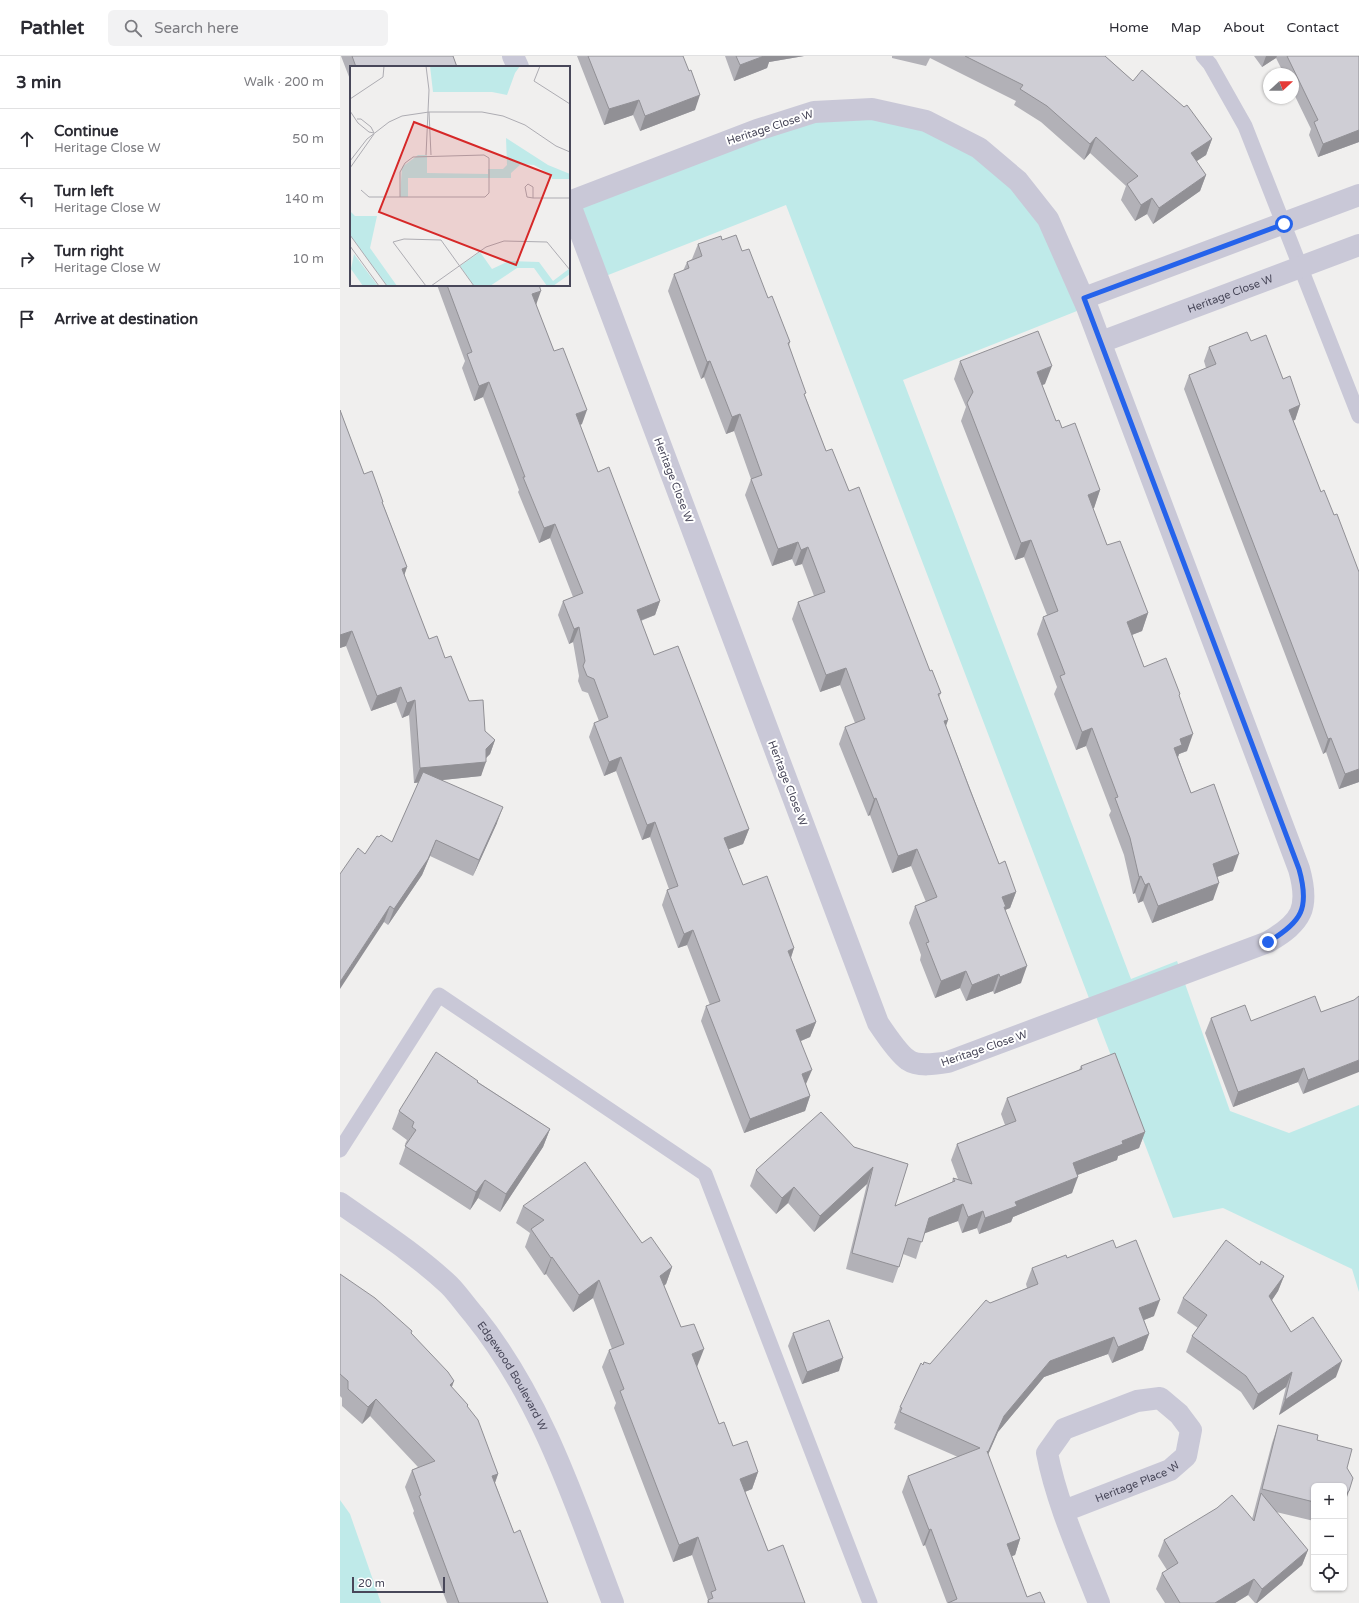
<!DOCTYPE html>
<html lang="en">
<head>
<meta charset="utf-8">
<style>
	:root { --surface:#fff; --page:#f2f2f3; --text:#2b2b33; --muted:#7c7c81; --line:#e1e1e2 }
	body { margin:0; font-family:"Varela Round",sans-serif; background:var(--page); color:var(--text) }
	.controls { position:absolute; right:12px; bottom:12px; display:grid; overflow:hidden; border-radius:6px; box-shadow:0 1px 3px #0004 }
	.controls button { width:36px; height:36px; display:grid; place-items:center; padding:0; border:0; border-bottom:1px solid var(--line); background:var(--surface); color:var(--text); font:20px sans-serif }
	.compass { position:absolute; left:923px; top:12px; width:36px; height:36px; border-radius:50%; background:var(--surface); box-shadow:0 1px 3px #0004; rotate:69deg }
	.scale { position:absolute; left:12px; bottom:10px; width:93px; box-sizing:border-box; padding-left:4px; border:2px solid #484759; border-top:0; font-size:11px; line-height:14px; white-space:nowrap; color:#484759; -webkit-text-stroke:3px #fff; paint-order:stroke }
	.stop { position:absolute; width:12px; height:12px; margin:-9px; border:3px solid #2563eb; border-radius:50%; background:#fff }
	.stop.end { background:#2563eb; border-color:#fff; box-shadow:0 1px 4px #0008 }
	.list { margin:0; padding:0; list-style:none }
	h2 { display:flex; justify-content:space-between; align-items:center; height:52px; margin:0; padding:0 16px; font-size:17px }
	h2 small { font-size:13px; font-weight:400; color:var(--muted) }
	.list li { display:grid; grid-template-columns:26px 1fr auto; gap:12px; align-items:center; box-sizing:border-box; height:60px; padding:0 16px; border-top:1px solid var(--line) }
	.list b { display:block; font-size:15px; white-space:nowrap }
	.list p { margin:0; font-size:13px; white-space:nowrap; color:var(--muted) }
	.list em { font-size:13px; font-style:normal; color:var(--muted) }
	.icon { flex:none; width:22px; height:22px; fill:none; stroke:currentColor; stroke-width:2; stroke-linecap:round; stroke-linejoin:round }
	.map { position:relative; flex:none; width:1019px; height:1547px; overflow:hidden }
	header { display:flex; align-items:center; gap:24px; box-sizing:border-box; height:56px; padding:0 20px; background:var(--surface); border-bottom:1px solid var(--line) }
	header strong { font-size:19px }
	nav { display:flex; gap:22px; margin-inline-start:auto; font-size:14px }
	.search { width:280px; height:36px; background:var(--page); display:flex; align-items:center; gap:10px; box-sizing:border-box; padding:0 14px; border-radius:6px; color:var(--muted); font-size:15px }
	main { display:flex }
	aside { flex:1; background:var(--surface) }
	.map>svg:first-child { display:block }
	.green { fill:#bfeae9 }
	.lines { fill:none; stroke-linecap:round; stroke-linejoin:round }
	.lane { stroke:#c9c8d7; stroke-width:15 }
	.street { stroke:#c9c8d7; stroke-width:22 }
	.wall { fill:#b2b1b7 }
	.shaded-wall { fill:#919095 }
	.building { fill:#cfced5; stroke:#919095 }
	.route { stroke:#2563eb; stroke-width:5 }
	.labels { text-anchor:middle; stroke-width:4; stroke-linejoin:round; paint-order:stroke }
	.street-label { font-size:11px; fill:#484759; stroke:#fff }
	.inset-road { fill:none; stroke:#adacb2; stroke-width:1 }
	.view { fill:#d62828; fill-opacity:0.15; stroke:#d62828; stroke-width:2 }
	.inset-edge { fill:none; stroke:#484759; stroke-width:2 }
</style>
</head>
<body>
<header>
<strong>Pathlet</strong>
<div class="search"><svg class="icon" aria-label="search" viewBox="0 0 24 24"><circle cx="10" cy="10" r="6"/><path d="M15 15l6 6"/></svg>Search here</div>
<nav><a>Home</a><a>Map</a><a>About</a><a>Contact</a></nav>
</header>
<main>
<aside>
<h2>3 min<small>Walk · 200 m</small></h2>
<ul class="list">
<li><svg class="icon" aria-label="ahead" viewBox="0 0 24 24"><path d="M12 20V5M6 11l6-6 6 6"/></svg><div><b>Continue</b><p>Heritage Close W</p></div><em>50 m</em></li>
<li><svg class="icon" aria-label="left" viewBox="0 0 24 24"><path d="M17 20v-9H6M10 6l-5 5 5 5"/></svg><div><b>Turn left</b><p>Heritage Close W</p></div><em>140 m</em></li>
<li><svg class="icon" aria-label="right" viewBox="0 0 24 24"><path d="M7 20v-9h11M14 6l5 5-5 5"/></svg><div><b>Turn right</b><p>Heritage Close W</p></div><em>10 m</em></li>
<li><svg class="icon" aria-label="arrive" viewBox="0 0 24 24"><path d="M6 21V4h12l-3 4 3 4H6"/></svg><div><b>Arrive at destination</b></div></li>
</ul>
</aside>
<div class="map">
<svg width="1019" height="1547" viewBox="0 0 1019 1547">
	<rect width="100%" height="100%" fill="#f0efee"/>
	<!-- green -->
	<path class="green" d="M474 56 586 65 678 125 747 251 563 324 791 923 837 905 890 1055 949 1077 1019 1049V1236L1012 1213 883 1152 833 1162 446 149 258 223 229 146Z
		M0 1444 10 1458 41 1547H0Z"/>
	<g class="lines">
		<!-- lane -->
		<path class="lane" d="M863 0 870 8 905 70 1019 360
			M0 1094 99 939 365 1118 530 1547"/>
		<!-- street -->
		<g class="street">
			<path d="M173 0 178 11"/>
			<path d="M532 53 586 65 639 92 678 125 708 163 747 251 959 813C970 852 962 866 928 886L608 1006C596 1008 578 1011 568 1004 559 998 544 976 538 967L229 146 417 74 474 56Z"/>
			<path d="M744 242 1019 139"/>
			<path id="s1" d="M761 286 1019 189"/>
			<path id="s2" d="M0 1147C37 1173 76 1198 109 1229 118 1238 126 1250 134 1259 202 1343 235 1447 273 1547"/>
			<path id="s3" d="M724 1455 830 1414 846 1400 851 1374 839 1358 820 1342 797 1345 724 1373 707 1397C717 1448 740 1498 759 1547"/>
		</g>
	</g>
	<!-- wall -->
	<path class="wall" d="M1 0H113L117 11H11V26Z
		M237 0H343L355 54 300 75 293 59 264 69Z
		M385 0H464L429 6 427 12 394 25Z
		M552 0H765L793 25 872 83 866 99 856 105 866 119 860 135 813 168 807 158 795 165 781 144 786 130 750 97 744 104 701 66 674 49 676 45 590 2 586 10 552 2Z
		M914 0H1019V86L978 101 969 79 971 73 953 36V18H944L936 2 922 11Z
		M382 184 402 195 428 242 450 286 449 290 465 340 486 395 509 435 590 615 601 637 599 641 608 664 606 670 659 808 676 836 670 852 665 854 681 927 654 938 653 935 626 945 620 932 595 942 580 904 581 899 569 867 575 850 586 846 571 810 552 817 530 759 528 760 499 688 505 671 515 667 500 629 480 636 452 563 458 546 474 540 462 508 455 510 452 503 432 510 405 439 411 423 394 375 386 378 364 321 361 323 328 235 334 218 343 215 347 206 352 203 358 188Z
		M97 229H199L196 249 242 368 240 369 258 416 320 545 315 559 301 565 314 599 409 773 403 788 388 793 403 829 454 892 451 902 476 966 470 981 461 985 466 1028V1029L470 1040 465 1055 404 1077 361 965 366 950 370 949 347 889 338 892 322 849 327 834 329 833 310 781 302 784 276 715 264 720 249 681 254 667 259 665 248 637 242 635 238 625 239 620 233 586 229 588 218 559 223 545 233 541 210 482 199 487 178 436 179 434 143 341 134 345 122 312 125 305Z
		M911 285 943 323 960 349 955 364H953L981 436 994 459 1019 516V727V726L999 733 986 696 983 698 844 333 849 319 866 312 864 305 869 291Z
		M620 305 705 328 702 329 716 365 722 372 760 434 754 452H753L767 489 808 557 802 575 792 579 804 611 839 640 847 695 839 698 838 701 851 737 893 815 877 821 873 844 812 867 803 845 798 847 795 837 793 838 784 799 769 759 771 755 746 690 736 694 714 638 717 631 697 578 703 561 707 559 684 501 675 504 621 365 626 351 614 323Z
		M0 354 24 418 43 448 67 511 64 519 89 583 105 602 145 675 155 684 150 698 146 702 141 720 102 724 157 767 133 820 90 800 82 819 48 869 44 866 25 798 39 781 52 786 79 726 74 727 69 659 62 662 56 646 31 655 6 590 0 592Z
		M1014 944 963 1038 958 1026 893 1051 865 977 871 962 911 965 981 956Z
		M741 1010 805 1076 799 1092 778 1100 777 1104 737 1119 732 1137 673 1161 671 1166 639 1178 637 1172 622 1177 618 1165 584 1177 576 1203 563 1198 553 1227 506 1213 527 1128 474 1176 448 1147 436 1158 410 1130 416 1114 514 1091 568 1108 555 1150 612 1126 613 1122 618 1123 611 1104 617 1088 665 1069 661 1058 667 1042 739 1014Z
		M138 1026 210 1073 203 1091 160 1156 138 1142 130 1154 59 1108 66 1089 65 1088 67 1084 52 1073 59 1055Z
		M183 1150 302 1187 332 1211 326 1228 324 1230 357 1311 379 1368 393 1390 418 1416 412 1433 405 1436 428 1495 465 1547H367L368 1544 352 1499 333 1506 274 1352 276 1347 262 1311 269 1294 272 1293 253 1242 233 1256 206 1218 204 1219 185 1191 190 1177 176 1167Z
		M776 1192 814 1260 804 1264 809 1278 803 1294 772 1307 768 1298 704 1321 658 1376 648 1399 680 1483 675 1499 672 1500 687 1541 705 1547H607L585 1489 583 1490 562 1436 568 1420 618 1401 554 1373 556 1368 554 1367 560 1351 583 1309 590 1308 650 1247 687 1232 686 1228 692 1212 727 1202Z
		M920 1209 944 1220 938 1235 932 1244 951 1276 996 1321 939 1359 946 1331 913 1354 901 1336 846 1296 852 1280 858 1272 837 1257 843 1242Z
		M0 1218 71 1278 112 1332 128 1349 127 1351 158 1418 155 1427 174 1477 208 1547H107L73 1457 74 1455 65 1431 72 1414 78 1411 30 1360 22 1368 2 1350V1342L0 1340Z
		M453 1277 499 1315 462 1328 448 1290Z
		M938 1369 977 1384 974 1430V1465L936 1456 968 1494 962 1509 917 1547H915L908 1539 895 1547H825L816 1533 822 1517 827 1514 818 1500 824 1484 912 1463 932 1387Z"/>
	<!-- shaded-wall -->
	<path class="shaded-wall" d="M424 0H464L429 6 427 12 394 25 400 9Z
		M926 0H937L936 2 922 11Z
		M360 39 355 54 300 75 305 60Z
		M299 44 293 59 264 69 269 53Z
		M1019 74V86L978 101 983 88Z
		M756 81 750 97 744 104 750 88Z
		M872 83 866 99 845 113 851 97Z
		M866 119 860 135 813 168 819 152Z
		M812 142 807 158 795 165 801 149Z
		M201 235 196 249 192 238Z
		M370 305 364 321 361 323 367 306Z
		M712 310 705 328 691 333 697 316Z
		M149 326 143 341 134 345 139 330Z
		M960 349 955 364 943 368 949 354Z
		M247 354 242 368 231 373 236 358Z
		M400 358 394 375 386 378 392 361Z
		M760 434 754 452 741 456 748 439Z
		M215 468 210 482 199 487 204 472Z
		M691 484 684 501 675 504 681 487Z
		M458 486 452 503 432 510 438 493Z
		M468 491 462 508 455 510 461 494Z
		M67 511 62 526V513Z
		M320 545 315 559 291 568 297 554Z
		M808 557 802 575 781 583 787 566Z
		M239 571 233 586 229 588 234 573Z
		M12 575 6 590 0 592V579Z
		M506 612 500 629 480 636 486 619Z
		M61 631 56 646 31 655 37 640Z
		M75 644 69 659 62 662 67 647Z
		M608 664 602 680 604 665Z
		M752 672 746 690 736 694 742 676Z
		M853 678 847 695 839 698 836 707 834 692 840 683Z
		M991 682 986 696 983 698 988 683Z
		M155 684 150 698 142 706H146L141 720 74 727 80 712 146 693Z
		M281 701 276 715 264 720 269 706Z
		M1019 713V726L999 733 1005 718Z
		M536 742 530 759 528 760 534 743Z
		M163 751 157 767 133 820 139 804Z
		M315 766 310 781 302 784 307 769Z
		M409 773 403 788 379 797 384 782Z
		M96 784 90 800 82 819 48 869 54 853Z
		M577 793 571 810 552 817 558 800Z
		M899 798 893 815 866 825 873 808Z
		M801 820 795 837 793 838 799 821Z
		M809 827 803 845 798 847 805 829Z
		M879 827 873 844 812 867 818 850Z
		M676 836 670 852 665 854 662 841Z
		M50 850 44 866 0 933V926Z
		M353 874 347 889 338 892 344 878Z
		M454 892 449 907 448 895Z
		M687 910 681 927 654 938 660 921Z
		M626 915 620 932 595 942 601 925Z
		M659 918 653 935 626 945 632 929Z
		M476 966 470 981 451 989 456 974Z
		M1019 1004V1016L963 1038 968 1024Z
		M964 1012 958 1026 893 1051 898 1036Z
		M472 1014 466 1028 456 1032 462 1018Z
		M470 1040 465 1055 404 1077 410 1063Z
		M210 1073 203 1091 160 1156 166 1138Z
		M805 1076 799 1092 778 1100 777 1104 727 1123 733 1107 782 1085Z
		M533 1111 527 1128 474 1176 480 1160Z
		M738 1121 732 1137 673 1161 671 1166 639 1178 645 1162 675 1146Z
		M145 1124 138 1142 130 1154 136 1136Z
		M454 1131 448 1147 436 1158 442 1142Z
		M623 1148 618 1165 583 1178 589 1162Z
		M643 1155 637 1172 622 1177 628 1161Z
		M212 1201 206 1218 204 1219 211 1202Z
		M332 1211 326 1228 313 1237 320 1220Z
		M944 1220 938 1235 924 1256 929 1240Z
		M259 1224 253 1242 233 1256 239 1239Z
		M820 1244 814 1260 794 1268 799 1252Z
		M809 1278 803 1294 772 1307 778 1291Z
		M774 1281 768 1298 704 1321 658 1376 642 1412 648 1396 664 1360 710 1305Z
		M364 1293 357 1311 345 1315 352 1298Z
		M503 1302 499 1315 462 1328 467 1316Z
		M1002 1305 996 1321 939 1359 945 1344Z
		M952 1316 946 1331 913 1354 918 1338Z
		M114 1325 108 1342 110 1329Z
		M36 1343 30 1360 22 1368 28 1351Z
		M418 1416 412 1433 394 1440 400 1423Z
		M158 1418 152 1435V1420Z
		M1009 1435 1004 1450V1439Z
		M591 1473 585 1489 583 1490 589 1474Z
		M358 1481 352 1499 333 1506 339 1489Z
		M680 1483 675 1499 661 1504 667 1488Z
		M968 1494 962 1509 917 1547H916L922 1533Z
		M914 1523 908 1539 895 1547H875Z"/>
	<!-- building -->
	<path class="building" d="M12 0H113L117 11H16Z
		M248 0H343L349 15 351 14 360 39 305 60 299 44 269 53Z
		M396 0H424L400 9Z
		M625 0H765L793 25 802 14 844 51 847 49 872 83 851 97 866 119 819 152 812 142 801 149 787 128 798 120 756 81 750 88 707 50 680 33 683 29Z
		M947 0H1019V74L983 88 974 66 978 64Z
		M396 179 402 195 409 193 428 242 432 240 450 286 448 287 466 337 464 338 486 395 492 393 509 435 519 431 590 615 592 614 601 637 598 638 608 664 604 665 630 734 659 808 665 805 676 836 662 841 666 851H664L687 910 660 921 659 918 632 929 626 915 601 925 586 887 589 886 575 850 597 841 577 793 558 800 536 742 534 743 505 671 525 663 506 612 486 619 458 546 485 536 468 491 461 494 458 486 438 493 411 423 422 419 400 358 392 361 370 305 367 306 334 218 349 212 347 206 362 200 358 188 381 180 382 184Z
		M107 229H199L201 235 192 238 214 295 223 292 247 354 236 358 258 416 269 411 320 545 297 554 314 599 338 590 409 773 384 782 403 829 427 820 454 892 448 895 476 966 456 974 472 1014 462 1018 470 1040 410 1063 366 950 380 945 353 874 344 878 327 834 338 830 315 766 307 769 281 701 269 706 254 667 268 661 254 623 247 620 243 610 245 605 239 571 234 573 223 545 243 537 215 468 204 472 183 421H185L149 326 139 330 127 298 132 296Z
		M698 275 712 310 697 316 716 365 719 364 722 372 735 367 760 434 748 439 767 489 780 485 808 557 787 566 804 611 826 602 840 638 839 639 853 678 840 683 842 689 834 692 851 737 874 728 899 798 873 808 879 827 818 850 809 827 805 829 801 820 799 821 790 782 775 742 778 741 752 672 742 676 720 620 725 618 703 561 718 555 691 484 681 487 627 347 633 336 620 305Z
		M907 276 911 285 926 279 943 323 950 320 960 349 949 354 981 436 984 434 994 459 997 458 1019 516V713L1005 718 991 682 988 683 849 319 876 308 869 291Z
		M0 354 24 418 32 415 43 446H42L67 511 62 513 89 583 97 580 105 602 111 600 129 645 143 644 145 675 155 684 146 693V706L80 712 75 644 67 647 61 631 37 640 12 575 0 579Z
		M83 716 163 751 139 804 96 784 88 803 54 853 50 850 0 926V818L18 792 25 798 37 780 39 781 41 779 52 786Z
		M975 940 981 956 1014 944 1019 940V1004L968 1024 964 1012 898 1036 871 962 905 949 911 965Z
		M96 996 138 1025 137 1026 210 1073 166 1138 145 1124 136 1136 65 1090 76 1074 72 1071 74 1066 59 1055Z
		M775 997 805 1076 782 1085 783 1088 733 1107 738 1121 675 1146 677 1150 645 1162 643 1155 628 1161 623 1148 589 1162 582 1186 568 1182 559 1211 512 1197 533 1111 480 1160 454 1131 442 1142 416 1114 481 1056 514 1091 568 1108 555 1150 615 1125 613 1122 632 1128 617 1088 676 1065 667 1042 742 1013 741 1010Z
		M245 1106 302 1187 311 1181 332 1211 320 1220 341 1271 354 1268 364 1293 352 1298 379 1368 384 1366 393 1390 407 1385 418 1416 400 1423 428 1495 443 1489 465 1547H369L368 1544 373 1542 371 1536 376 1534 358 1481 339 1489 280 1335 284 1333 269 1294 284 1288 259 1224 239 1239 212 1201 211 1202 191 1173 204 1164 183 1150Z
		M773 1184 776 1192 796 1184 820 1244 799 1252 809 1278 778 1291 774 1281 710 1305 664 1360 648 1396 647 1395 680 1483 667 1488 687 1541 700 1536 705 1547H608L617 1543 591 1473 589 1474 568 1420 640 1392 560 1356 562 1352 560 1351 581 1307 583 1309 584 1306 590 1308 646 1244 650 1247 698 1228 692 1212 726 1199 727 1202Z
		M886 1184 920 1209 921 1205 944 1220 929 1240 951 1276 973 1261 1002 1305 945 1344 952 1316 918 1338 906 1320 852 1280 867 1259 843 1242Z
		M0 1218 35 1242 72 1275 71 1277 108 1316 114 1325 110 1329 128 1349 127 1350 138 1364 158 1418 152 1420 174 1477 180 1474 208 1547H119L79 1440 81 1439 72 1414 95 1405 36 1343 28 1351 8 1333V1325L0 1318Z
		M489 1264 503 1302 467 1316 453 1277Z
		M938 1369 978 1379 977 1384 1012 1393 1007 1412 1013 1422 1009 1435 1004 1439V1430H974V1446L922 1433Z
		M921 1437 968 1494 922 1533 914 1523 875 1547H840L822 1517 838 1507 824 1484 877 1452 892 1439 914 1465Z"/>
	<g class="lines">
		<!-- route -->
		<path class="route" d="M928 886C962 866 970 852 959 813L744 242 944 168"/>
	</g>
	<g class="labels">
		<!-- street labels -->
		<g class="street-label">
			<text transform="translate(430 71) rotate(-18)" y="4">Heritage Close W</text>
			<text dy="4" stroke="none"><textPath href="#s1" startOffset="138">Heritage Close W</textPath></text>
			<text transform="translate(334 424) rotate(69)" y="4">Heritage Close W</text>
			<text transform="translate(448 727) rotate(69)" y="4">Heritage Close W</text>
			<text transform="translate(644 992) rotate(-19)" y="4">Heritage Close W</text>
			<text dy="4" stroke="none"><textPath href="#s2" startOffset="248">Edgewood Boulevard W</textPath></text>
			<text dy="4" stroke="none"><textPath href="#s3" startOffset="79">Heritage Place W</textPath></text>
		</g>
	</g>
	<!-- overview -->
	<g transform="translate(10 10)">
		<rect width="220" height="220" fill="#f0efee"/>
		<path d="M80 0H170L165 7 157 29 142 26H83ZM156 72 198 99 220 108V113H202L201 109 184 99 171 98 161 107V112H58V131H50L52 101 68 89H77V107L138 108V103H153L157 99ZM0 145 5 150H27L20 182 47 220H37L0 169ZM130 186 142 203 159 195 189 196 203 215 220 202V208L203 220H197L184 202H167L140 220H124L110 200ZM4 188 28 220H13L1 203Z" fill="#bfeae9"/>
		<path class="inset-road" d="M76 0 79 24 76 89M190 0 184 15 220 38M0 33 33 11 34 0M0 45 8 57 19 66 24 67M79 46 81 89M7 53H11L21 61 24 67M0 95 17 73 39 56 52 50 79 46H132L153 50 175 59 206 80 220 86M0 102 24 68M11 124 19 131H135L139 127V92L134 89 63 91 55 97 50 106V131M183 132V121L178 118 175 121 177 131 183 132H220M0 169 37 220M0 180 29 220M76 220 43 176 54 173 91 174 124 220M81 220 136 181 154 175 197 176 220 204"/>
		<path class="view" d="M64 56 201 109 166 199 29 146Z"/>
		<rect width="220" height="220" class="inset-edge"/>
	</g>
</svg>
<div class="controls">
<button>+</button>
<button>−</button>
<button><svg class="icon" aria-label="locate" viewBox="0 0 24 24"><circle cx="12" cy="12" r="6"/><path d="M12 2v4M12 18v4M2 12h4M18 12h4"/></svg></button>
</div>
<svg class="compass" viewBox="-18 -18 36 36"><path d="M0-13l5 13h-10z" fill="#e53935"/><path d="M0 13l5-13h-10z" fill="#7c7c81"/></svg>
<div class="scale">20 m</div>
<div class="stop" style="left:944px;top:168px"></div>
<div class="stop end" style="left:928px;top:886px"></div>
</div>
</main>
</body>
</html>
